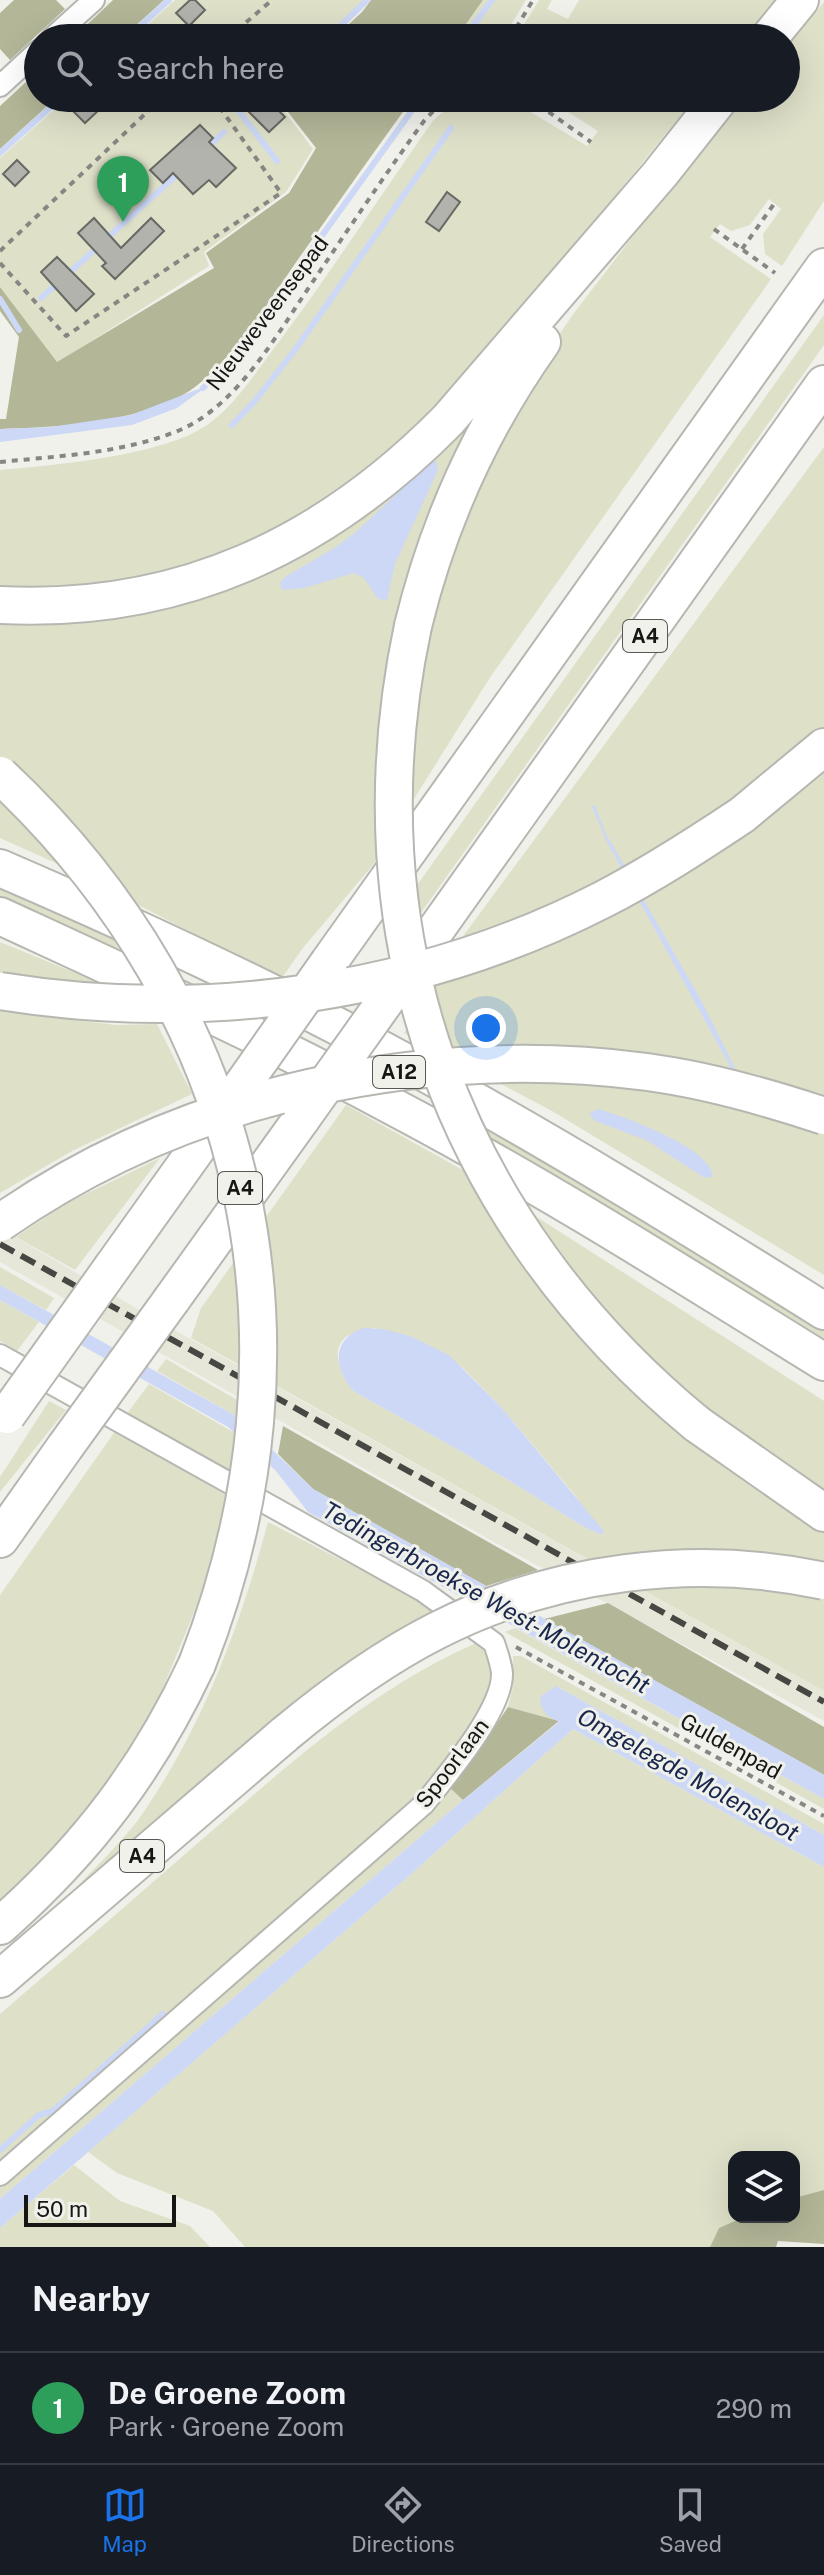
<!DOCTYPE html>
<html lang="en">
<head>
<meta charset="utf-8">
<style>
	:root { --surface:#171b24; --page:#242831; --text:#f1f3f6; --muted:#9ea1a6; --line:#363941; --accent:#1a73e8 }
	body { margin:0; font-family:"Public Sans",sans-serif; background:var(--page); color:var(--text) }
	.controls { position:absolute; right:24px; bottom:24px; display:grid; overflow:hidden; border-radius:16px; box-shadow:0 8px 32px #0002 }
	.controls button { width:72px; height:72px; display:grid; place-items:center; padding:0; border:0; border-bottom:2px solid var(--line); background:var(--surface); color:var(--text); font:40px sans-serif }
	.scale { position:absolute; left:24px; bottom:20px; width:152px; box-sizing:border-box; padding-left:8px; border:4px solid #161614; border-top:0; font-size:22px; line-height:28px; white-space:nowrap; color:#161614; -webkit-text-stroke:6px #f0f1eb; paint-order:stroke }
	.you { position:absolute; left:486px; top:1028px; width:28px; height:28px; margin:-20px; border:6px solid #fff; border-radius:50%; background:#1a73e8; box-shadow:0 0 0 12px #1a73e833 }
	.badge { display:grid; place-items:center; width:52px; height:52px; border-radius:50%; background:var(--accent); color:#fff; font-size:26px; font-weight:700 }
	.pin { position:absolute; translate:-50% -66px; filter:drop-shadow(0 2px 4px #0008) }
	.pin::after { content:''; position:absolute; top:42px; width:28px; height:24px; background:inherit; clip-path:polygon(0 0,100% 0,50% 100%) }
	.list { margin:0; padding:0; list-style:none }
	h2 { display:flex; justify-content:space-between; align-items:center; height:104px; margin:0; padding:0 32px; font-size:34px }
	h2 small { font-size:26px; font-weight:400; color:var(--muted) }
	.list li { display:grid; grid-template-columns:52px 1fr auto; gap:24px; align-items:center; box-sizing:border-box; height:112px; padding:0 32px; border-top:2px solid var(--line) }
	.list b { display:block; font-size:30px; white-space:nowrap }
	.list p { margin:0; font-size:26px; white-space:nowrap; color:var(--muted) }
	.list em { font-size:26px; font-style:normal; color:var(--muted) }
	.icon { flex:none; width:44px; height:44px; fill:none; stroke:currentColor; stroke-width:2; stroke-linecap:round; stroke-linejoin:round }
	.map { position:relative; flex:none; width:824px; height:2247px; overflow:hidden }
	.search { position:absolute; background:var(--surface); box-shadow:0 8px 32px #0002; left:24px; right:24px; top:24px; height:88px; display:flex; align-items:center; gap:20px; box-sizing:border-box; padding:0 28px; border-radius:44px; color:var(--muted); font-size:30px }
	.sheet { height:216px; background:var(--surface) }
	nav { display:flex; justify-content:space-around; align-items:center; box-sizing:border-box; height:112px; border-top:2px solid var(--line); background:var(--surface); font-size:22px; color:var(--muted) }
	nav a { display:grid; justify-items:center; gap:4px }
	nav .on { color:var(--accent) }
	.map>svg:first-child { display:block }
	.built { fill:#e6e7d9 }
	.green { fill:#dee0c8; fill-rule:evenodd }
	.forest { fill:#b3b697 }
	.water { fill:#ccd8f5 }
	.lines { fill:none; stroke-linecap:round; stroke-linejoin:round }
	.stream { stroke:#ccd8f5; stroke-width:6 }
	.building { fill:#b2b3ad; stroke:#686964; stroke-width:2 }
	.minor-casing { stroke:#b6b7b1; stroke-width:24 }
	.motorway-casing { stroke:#b6b7b1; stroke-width:40 }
	.path { stroke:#868682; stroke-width:4; stroke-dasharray:6 6; stroke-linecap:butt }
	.minor { stroke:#fff; stroke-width:20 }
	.motorway { stroke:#fff; stroke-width:36 }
	.rail { stroke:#474744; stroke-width:6; stroke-dasharray:16 8; stroke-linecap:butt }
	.motorway-bridge-casing { stroke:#b6b7b1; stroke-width:40; stroke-linecap:butt }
	.motorway-bridge { stroke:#fff; stroke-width:36 }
	.labels { text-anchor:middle; stroke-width:6; stroke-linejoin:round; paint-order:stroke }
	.shield { fill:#f0f1eb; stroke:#575854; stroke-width:2 }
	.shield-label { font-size:20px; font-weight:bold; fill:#161614 }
	.street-label { font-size:22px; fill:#161614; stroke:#f0f1eb }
	.water-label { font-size:24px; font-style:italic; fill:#19274d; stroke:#f0f1eb }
</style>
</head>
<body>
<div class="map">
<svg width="824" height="2247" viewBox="0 0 824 2247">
	<rect width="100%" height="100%" fill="#f0f1eb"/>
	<!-- built -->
	<path class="built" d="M0 1228 160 1322 824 1691V1721L485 1537 0 1262Z"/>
	<!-- green -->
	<path class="green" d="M175 0H364L324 38H133Z
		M483 0H526L503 38H456Z
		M539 0H552L547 9 568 19 579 0H775L744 38H516Z
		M824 2V201L782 266 765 254 763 234 781 209 769 199 750 225 731 231 720 224 710 237 771 279 489 679 372 866 303 948 281 979 67 868 0 838V615L226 582 506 368C461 450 408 534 395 628L430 598 516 397 574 313 670 188 745 98H786V48Z
		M67 98H274L313 149 286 192 204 252 209 266 57 363 0 287V158Z
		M498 98 519 105 587 146 598 131 546 98H695C636 170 578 242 517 313 483 353 451 395 413 431 298 538 158 595 0 588V470C55 465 162 456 207 425 236 405 255 373 275 347 330 274 380 196 432 122 452 101 471 98 498 98Z
		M824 315V345L413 924 410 895Z
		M824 447V734L748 832 824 770V1275L552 1111 404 1033 458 943Z
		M0 885 108 930 128 964 0 906Z
		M0 942 117 990 0 978Z
		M0 1011 116 1025 157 1024 192 1094 72 1151 0 1193Z
		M346 1105 468 1173 824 1401V1501L701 1412 680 1433 824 1532V1691L191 1338 201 1308ZM374 1328 410 1336 463 1368 501 1407 574 1494 603 1535 586 1528 464 1453 355 1392C342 1380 327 1347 349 1335 355 1331 366 1330 374 1328Z
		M471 1115 824 1329V1352L484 1145Z
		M160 1158 75 1270 16 1237 65 1204Z
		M0 1267 54 1298 46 1310 0 1285Z
		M0 1300 39 1322 17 1351 0 1341Z
		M166 1359 239 1401 238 1417 157 1371Z
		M149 1384 235 1433 229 1478 126 1415Z
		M49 1401 66 1410 0 1492V1477Z
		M116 1430 229 1497 206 1583 156 1705 126 1756 70 1836 0 1906V1595Z
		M268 1522 436 1609 339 1668 246 1745 80 1891 78 1886C99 1863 125 1839 143 1813 203 1726 241 1623 268 1522Z
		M515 1628 824 1799V1809L505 1632Z
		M481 1641 488 1655 491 1674 483 1705 466 1736 408 1810 0 2165V2014C66 1957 133 1900 199 1842 287 1766 373 1687 481 1641Z
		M513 1656H521L824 1824V1835L556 1686 559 1721 508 1707 513 1687Z
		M573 1729 824 1867V2190L794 2198V2157H734V2217H744L719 2228 710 2247H245L213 2211 117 2173 88 2152 410 1875Z
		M449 1787 463 1800 0 2199V2184Z
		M74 2165 120 2201 190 2226 210 2247H0V2228Z"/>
	<!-- forest -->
	<path class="forest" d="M14 0H56L65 9 10 60 0 49V13Z
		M113 0H164L122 38H73Z
		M371 0H483L456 38H334L362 12Z
		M38 71V98H56L0 149V106Z
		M277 98H413C376 149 340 200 304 251 271 297 224 378 173 400 119 424 58 427 0 429V419H6L19 337 0 311V287L57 362 214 268 206 253 289 193 316 148Z
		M283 1426 538 1570 486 1586 313 1489 278 1454Z
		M608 1603 824 1727V1775L544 1619Z
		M508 1707 559 1721 463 1800 449 1787 484 1743Z
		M824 2190V2244L778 2241 776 2247H710L719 2228 744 2217H794V2198Z"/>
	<!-- water -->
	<path class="water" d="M209 385 177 408 132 425 0 442V429L51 427 131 415Z
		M436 461 438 470 395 564 387 600 378 599 364 578 354 573 304 588 284 590 281 588 280 583 285 577 336 547 357 531 430 463Z
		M591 805 595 806 605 832 702 1002 736 1070 731 1068 607 842Z
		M598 1109C625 1117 707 1146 713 1175L709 1178 703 1177 646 1140 595 1121 589 1114Z
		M0 1285 238 1417 313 1489 824 1775V1799L308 1512 276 1471 228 1427 0 1300Z
		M363 1328 383 1329 410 1336 449 1355 501 1407 603 1530V1535L586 1528 464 1453 355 1392C333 1371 331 1339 363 1328Z
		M556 1686 824 1835V1867L573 1729 410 1875 0 2228V2199L463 1800 559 1722 547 1715 540 1704 541 1696Z"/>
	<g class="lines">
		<!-- stream -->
		<path class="stream" d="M127 38 169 0
			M328 38 367 0
			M464 38 492 0
			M229 98 277 161
			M207 148 224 132
			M0 153 61 98
			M106 239 181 171
			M41 298 98 247
			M0 299 19 330
			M203 388 236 355 421 98
			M232 425 254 402 295 350 451 128
			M0 2150 39 2115 53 2111 163 2014"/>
	</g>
	<!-- building -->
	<path class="building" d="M190 0H195L205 10 189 26 176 13Z
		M84 98H92L101 108 85 123 72 110Z
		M235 98H266L285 117 269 132Z
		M200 125 213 138 209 142 236 168 216 187 209 180 193 194 173 173 163 183 150 170Z
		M17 160 29 172 15 186 3 174Z
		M447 192 460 202 439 231 426 222Z
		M94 218 121 248 151 218 164 231 115 279 102 266 106 263 78 233Z
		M57 257 94 294 76 311 41 272Z"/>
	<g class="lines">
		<!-- minor casing -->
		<g class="minor-casing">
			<path id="minor" d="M52 38 94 0
				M0 86 38 51
				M0 1355 423 1591 494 1643C497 1652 501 1663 502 1673 503 1710 447 1775 424 1804L0 2175"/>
		</g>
		<!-- motorway casing -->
		<g class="motorway-casing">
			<path id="motorway" d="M769 38 800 0
				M0 605C179 614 324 546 448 420L660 174 720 98
				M413 626C438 523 481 428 542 342
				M742 815 824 747
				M0 868C137 927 272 990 403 1061 547 1139 685 1224 824 1311
				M0 916C132 977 264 1037 392 1106 540 1184 682 1274 824 1362
				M329 962 824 267
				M398 983 824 384
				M113 1266 233 1098
				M172 1299 302 1118
				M697 1424 824 1513
				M0 1539 65 1447
				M0 1926C87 1849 148 1769 197 1664
				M0 1979 285 1734"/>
		</g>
		<!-- path -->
		<path class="path" d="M228 38 272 0
			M510 38 533 0
			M529 98 591 142
			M714 229 775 273
			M742 249 774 204
			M0 251 162 98
			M0 263 66 336 281 193 213 98
			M0 462C59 456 125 453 180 430 240 404 280 329 316 277 351 225 387 172 424 121L439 105 450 98
			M516 1647 824 1816"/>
		<!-- minor -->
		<use href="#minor" class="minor"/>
		<!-- motorway -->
		<use href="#motorway" class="motorway"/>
		<!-- rail -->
		<path class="rail" d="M0 1244 824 1702"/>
		<!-- motorway-bridge casing -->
		<g class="motorway-bridge-casing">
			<path id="motorway-bridge" d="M413 626C347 936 453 1223 697 1424
				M0 775C253 1012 323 1343 197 1664
				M0 991C204 1024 418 994 602 900 651 875 697 845 742 815
				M241 1087 329 962
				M302 1118 391 993
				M0 1223C185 1093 425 1043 647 1072 707 1080 767 1097 824 1116
				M7 1415 113 1266
				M65 1447 172 1299
				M285 1734C332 1695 381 1659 436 1631 553 1571 696 1553 824 1581"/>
		</g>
		<!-- motorway-bridge -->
		<use href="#motorway-bridge" class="motorway-bridge"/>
	</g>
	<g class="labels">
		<!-- shield labels -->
		<g class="shield">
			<rect x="623" y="620" width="44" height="32" rx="6"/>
			<rect x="373" y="1056" width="52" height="32" rx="6"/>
			<rect x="218" y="1172" width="44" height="32" rx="6"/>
			<rect x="120" y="1840" width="44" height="32" rx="6"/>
		</g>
		<g class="shield-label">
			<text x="645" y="643">A4</text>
			<text x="399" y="1079">A12</text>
			<text x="240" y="1195">A4</text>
			<text x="142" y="1863">A4</text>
		</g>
		<!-- street labels -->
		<g class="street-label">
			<text transform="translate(267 313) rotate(-53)" y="8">Nieuweveensepad</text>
			<text transform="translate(731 1746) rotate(29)" y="8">Guldenpad</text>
			<text transform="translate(452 1763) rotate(-53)" y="8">Spoorlaan</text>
		</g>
		<!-- water labels -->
		<g class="water-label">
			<text transform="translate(486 1598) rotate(29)" y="8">Tedingerbroekse West-Molentocht</text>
			<text transform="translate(688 1775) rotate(29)" y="8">Omgelegde Molensloot</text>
		</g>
	</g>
</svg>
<div class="controls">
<button><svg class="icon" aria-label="layers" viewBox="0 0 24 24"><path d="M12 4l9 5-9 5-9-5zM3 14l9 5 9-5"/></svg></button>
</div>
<div class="scale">50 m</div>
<div class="you"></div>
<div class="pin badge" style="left:123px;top:222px;background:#2e9e5b">1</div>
<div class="search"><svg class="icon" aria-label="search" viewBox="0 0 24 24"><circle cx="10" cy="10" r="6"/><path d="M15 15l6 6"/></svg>Search here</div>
</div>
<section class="sheet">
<h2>Nearby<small></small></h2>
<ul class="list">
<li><span class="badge" style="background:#2e9e5b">1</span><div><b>De Groene Zoom</b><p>Park · Groene Zoom</p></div><em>290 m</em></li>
</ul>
</section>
<nav>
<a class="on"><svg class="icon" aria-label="map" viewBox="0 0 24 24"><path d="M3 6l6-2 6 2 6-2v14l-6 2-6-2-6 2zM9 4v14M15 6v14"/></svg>Map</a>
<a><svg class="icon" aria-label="directions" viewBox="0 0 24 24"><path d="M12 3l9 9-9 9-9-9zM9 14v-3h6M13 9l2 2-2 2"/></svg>Directions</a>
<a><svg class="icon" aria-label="saved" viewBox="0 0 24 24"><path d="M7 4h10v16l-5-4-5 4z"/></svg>Saved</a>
</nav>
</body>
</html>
